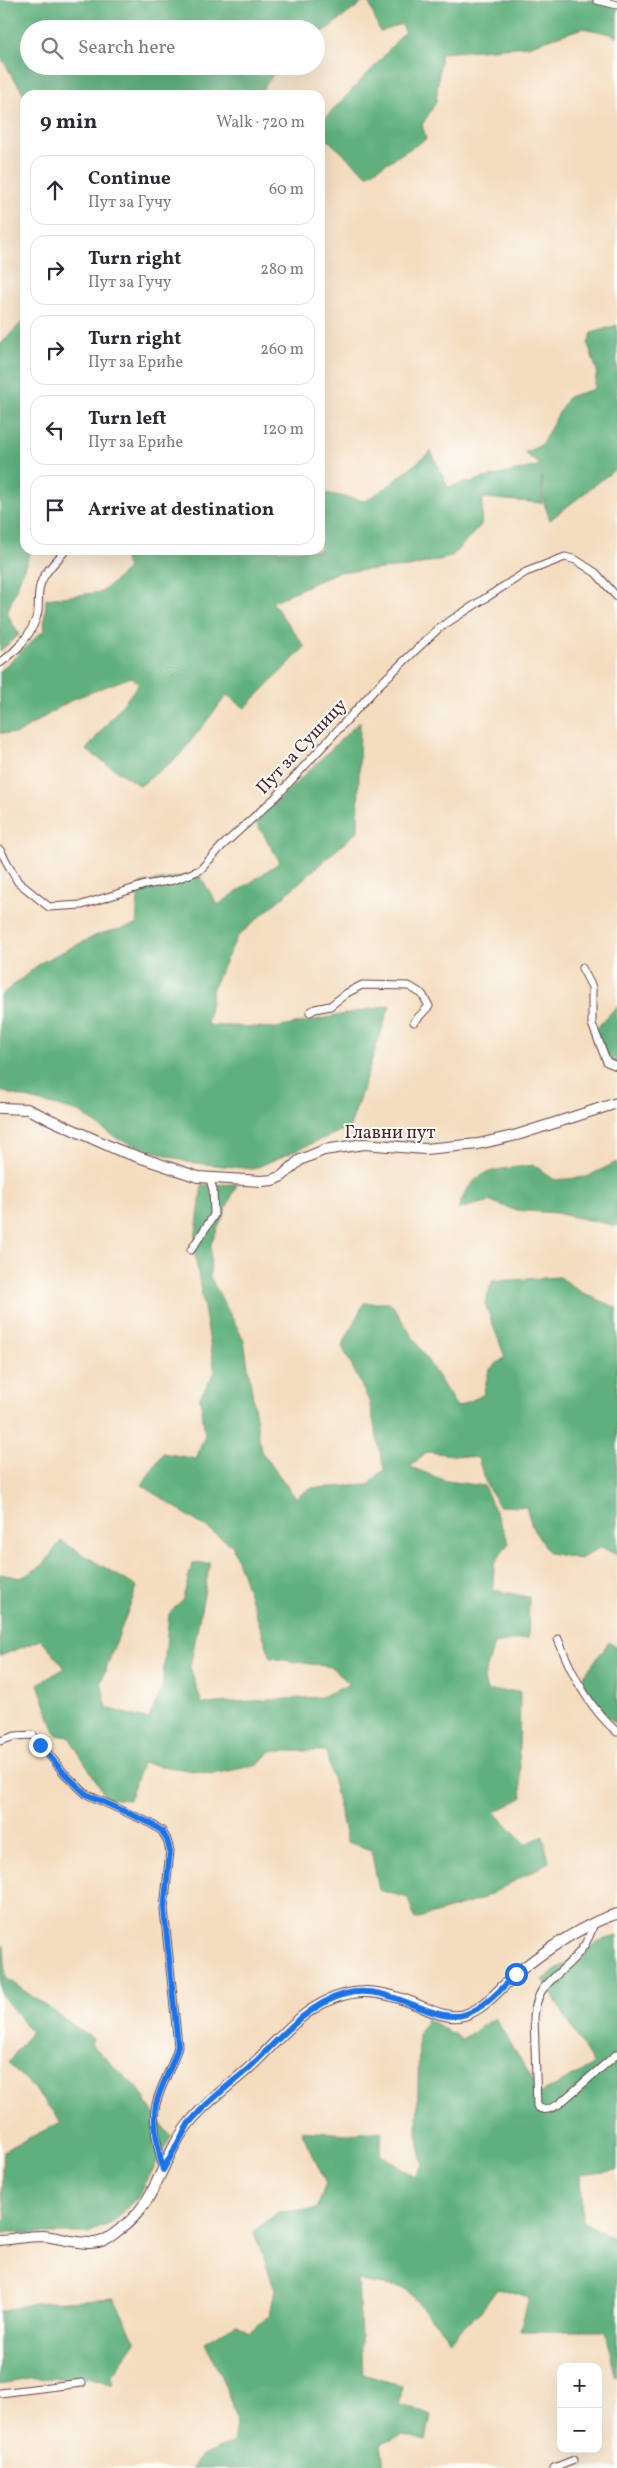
<!DOCTYPE html>
<html lang="en">
<head>
<meta charset="utf-8">
<style>
	:root { --surface:#fff; --page:#f2f2f3; --text:#2b2b33; --muted:#7c7c81; --line:#e1e1e2 }
	body { margin:0; font-family:Vollkorn,serif; background:var(--page); color:var(--text) }
	.controls { position:absolute; right:15px; bottom:15px; display:grid; overflow:hidden; border-radius:10px; box-shadow:0 5px 20px #0002 }
	.controls button { width:45px; height:45px; display:grid; place-items:center; padding:0; border:0; border-bottom:1px solid var(--line); background:var(--surface); color:var(--text); font:25px sans-serif }
	.stop { position:absolute; width:15px; height:15px; margin:-11px; border:4px solid #1a73e8; border-radius:50%; background:#fff }
	.stop.end { background:#1a73e8; border-color:#fff; box-shadow:0 1px 5px #0008 }
	.list { margin:0; padding:0; list-style:none }
	h2 { display:flex; justify-content:space-between; align-items:center; height:65px; margin:0; padding:0 20px; font-size:21px }
	h2 small { font-size:16px; font-weight:400; color:var(--muted) }
	.list li { display:grid; grid-template-columns:32px 1fr auto; gap:15px; align-items:center; box-sizing:border-box; height:70px; margin:0 10px 10px; padding:0 10px; border:1px solid var(--line); border-radius:15px }
	.list b { display:block; font-size:19px; white-space:nowrap }
	.list p { margin:0; font-size:16px; white-space:nowrap; color:var(--muted) }
	.list em { font-size:16px; font-style:normal; color:var(--muted) }
	.icon { flex:none; width:28px; height:28px; fill:none; stroke:currentColor; stroke-width:2; stroke-linecap:round; stroke-linejoin:round }
	.map { position:relative; flex:none; width:617px; height:2468px; overflow:hidden }
	.search { position:absolute; background:var(--surface); box-shadow:0 5px 20px #0002; left:20px; top:20px; width:305px; height:55px; display:flex; align-items:center; gap:12px; box-sizing:border-box; padding:0 18px; border-radius:28px; color:var(--muted); font-size:19px }
	.panel { position:absolute; background:var(--surface); box-shadow:0 5px 20px #0002; left:20px; top:90px; width:305px; height:465px; border-radius:15px }
	.map>svg:first-child { display:block }
	.forest { fill:#5fb07e; stroke:#546854 }
	.lines { fill:none; stroke-linecap:round; stroke-linejoin:round }
	.street-casing { stroke:#643c41; stroke-width:9 }
	.secondary-casing { stroke:#643c41; stroke-width:12 }
	.street { stroke:#fff; stroke-width:7 }
	.secondary { stroke:#fff; stroke-width:10 }
	.route { stroke:#1a73e8; stroke-width:6 }
	.labels { text-anchor:middle; stroke-width:4; stroke-linejoin:round; paint-order:stroke }
	.street-label { font-size:18px; fill:#4a1f2b; stroke:#fdfcf7 }
</style>
</head>
<body>
<div class="map">
<svg width="617" height="2468" viewBox="0 0 617 2468">
	<rect width="100%" height="100%" fill="#fdfcf7"/>
	<filter id="ink" filterUnits="userSpaceOnUse"><feTurbulence type="fractalNoise" baseFrequency=".02" numOctaves="2"/><feDisplacementMap in="SourceGraphic" scale="10" xChannelSelector="R" yChannelSelector="G"/><feConvolveMatrix kernelMatrix="1 2 1 2 8 2 1 2 1" color-interpolation-filters="sRGB"/></filter>
	<filter id="wash" filterUnits="userSpaceOnUse"><feTurbulence type="fractalNoise" baseFrequency=".0096" numOctaves="4" result="noise"/><feDisplacementMap in="SourceGraphic" scale="20" xChannelSelector="R" yChannelSelector="G"/><feGaussianBlur stdDeviation="1.12" result="paint"/><feColorMatrix in="noise" values="0 0 0 0 0 0 0 0 0 0 0 0 0 0 0 0 0 1.4 0 .05"/><feComposite in="paint" operator="in"/></filter>
	<g filter="url(#wash)">
		<rect width="100%" height="100%" fill="#f4ddbf"/>
		<!-- forest -->
		<path class="forest" d="M0 0H366L316 37V29H29V66H279L259 95 25 96 0 56Z
			M368 0H597L617 5V38L611 34 583 28 528 46 441 53 436 102 422 125 426 139 367 175 320 133V123L376 65 405 31 401 24 380 32Z
			M25 319V550H31L7 613 19 635 0 651V345Z
			M617 325V468L550 520 544 503 542 477V503L483 498 481 525 451 557 409 567 338 572 272 602 305 647 245 708 227 695 180 755 140 786 86 750 139 684 131 677 73 699 17 734 0 733V671L44 630 46 599 102 592 128 569 122 550H320V492L365 501 387 487 431 451 448 487 541 465 524 453 541 445 568 397 594 389 597 371 588 344 592 333Z
			M360 721 358 831 237 937 213 987 207 1025 276 1028 390 1005 350 1127 253 1169 187 1162 118 1139 79 1112 0 1091V996L42 962 99 934 136 925 139 884 198 873 218 905 280 862 256 822Z
			M617 1006V1066L607 1062 595 1030Z
			M617 1162V1226L556 1213 514 1210 491 1201 458 1209C474 1166 493 1171 534 1165L555 1180 586 1177Z
			M237 1184 211 1244 210 1277 244 1340 261 1451 296 1498 310 1488 369 1485 384 1469 369 1401 342 1346 364 1303H391L457 1407 483 1395 489 1370 505 1357 485 1304 492 1281 560 1277 579 1291 617 1308V1555L601 1547 580 1559 549 1553 533 1529 526 1507 499 1506 486 1484 478 1458 428 1452 410 1467 447 1481 484 1486 509 1543 494 1564 493 1590 529 1597 528 1638 494 1644 484 1679 487 1691H520L519 1753 522 1798 495 1812 525 1844 543 1836 549 1862 480 1900 415 1919 408 1898 379 1890 371 1850 347 1842 326 1751H271L258 1765 213 1774 142 1763 129 1800 107 1798 69 1737 56 1735 38 1684 65 1668 41 1640 0 1656V1574L21 1578 43 1565 61 1541 137 1587 101 1682 107 1708 148 1720 162 1688 169 1614 183 1599 192 1564 210 1563 190 1667 202 1704 321 1697 350 1684 331 1667 271 1658 232 1545 142 1485 163 1453 196 1459 205 1435 200 1397 215 1372 194 1249 202 1185Z
			M609 1642 617 1648V1724L606 1716 580 1681Z
			M617 1936V2170L580 2175 582 2220 617 2242V2376H615L606 2331H520L529 2297 498 2288 481 2311 450 2340 405 2288 358 2281 363 2374 402 2386 400 2403 431 2415 426 2441 403 2435 381 2443 384 2468H191L202 2456 233 2443 237 2419 224 2383 205 2342 236 2324 249 2332 270 2315 275 2289 254 2232 278 2212 317 2209 326 2183 301 2131 348 2134 382 2131 380 2154 415 2177 423 2164 417 2134 419 2033 427 2019 462 2039 495 2018 541 2093 594 2065 543 1979 599 1941Z
			M0 1943 4 1945 6 1978 93 2039 91 2044 146 2097 145 2102 171 2137 137 2199 111 2223 88 2233H0V2224L6 2217C0 2201 2 2170 3 2151L61 2122 37 2092 8 2063 31 2032 0 1993Z
			M114 2298 136 2342 112 2375 114 2385 88 2377 30 2379 0 2384V2312L33 2303Z"/>
	</g>
	<g filter="url(#ink)">
		<g class="lines">
			<!-- street casing -->
			<g class="street-casing">
				<path id="street" d="M597 0 617 5
					M0 663C17 651 34 632 38 611 39 600 37 590 42 580 47 569 58 559 66 550
					M0 850 18 882 49 907 82 905 145 885 174 880 200 870 222 846 277 796 379 685 439 628 526 572 565 557 576 560 596 573 617 597
					M582 968 592 987V1024L607 1062 617 1066
					M310 1012 315 1009 330 1006 347 993 362 985 409 986 422 994 429 1006 414 1022
					M191 1250 214 1215 213 1190 210 1179
					M558 1639C571 1673 589 1708 617 1732
					M0 1741 15 1736 33 1735 64 1773 86 1794 150 1823 162 1831 167 1840 170 1851 164 1909 178 2046C173 2067 161 2084 156 2104 151 2124 159 2150 163 2169
					M594 1922C586 1956 562 1966 542 1990 537 1998 535 2008 534 2017L537 2106C545 2113 551 2108 559 2104L617 2054
					M0 2393 82 2383
					M554 2468 574 2460"/>
			</g>
			<!-- secondary casing -->
			<g class="secondary-casing">
				<path id="secondary" d="M0 1108 27 1109 118 1150 198 1177 261 1181 273 1180 282 1176 300 1160 324 1150 364 1144 425 1149 478 1144 517 1135 617 1103
					M0 2240C14 2239 28 2236 42 2236 60 2237 82 2246 99 2242 107 2240 113 2235 119 2230 158 2203 161 2157 190 2122 207 2101 229 2086 249 2068 269 2050 286 2028 308 2012 347 1985 378 1988 420 2006 434 2012 448 2019 464 2015 485 2009 500 1988 515 1975 539 1954 587 1922 617 1914"/>
			</g>
			<!-- street -->
			<use href="#street" class="street"/>
			<!-- secondary -->
			<use href="#secondary" class="secondary"/>
		</g>
	</g>
	<g class="lines" filter="url(#ink)">
		<!-- route -->
		<path class="route" d="M40 1745 64 1773 86 1794 150 1823 162 1831 167 1840 170 1851 164 1909 178 2046C173 2067 161 2084 156 2104 152 2125 159 2150 163 2170L189 2123 200 2111C216 2095 233 2082 249 2068 278 2041 305 2005 345 1994 390 1981 433 2026 466 2014 486 2007 502 1988 516 1974"/>
	</g>
	<g class="labels">
		<!-- street labels -->
		<g class="street-label">
			<text transform="translate(301 746) rotate(-47)" y="6">Пут за Сушицу</text>
			<text x="390" y="1138">Главни пут</text>
		</g>
	</g>
</svg>
<div class="controls">
<button>+</button>
<button>−</button>
</div>
<div class="stop" style="left:516px;top:1974px"></div>
<div class="stop end" style="left:40px;top:1745px"></div>
<div class="search"><svg class="icon" aria-label="search" viewBox="0 0 24 24"><circle cx="10" cy="10" r="6"/><path d="M15 15l6 6"/></svg>Search here</div>
<section class="panel">
<h2>9 min<small>Walk · 720 m</small></h2>
<ul class="list">
<li><svg class="icon" aria-label="ahead" viewBox="0 0 24 24"><path d="M12 20V5M6 11l6-6 6 6"/></svg><div><b>Continue</b><p>Пут за Гучу</p></div><em>60 m</em></li>
<li><svg class="icon" aria-label="right" viewBox="0 0 24 24"><path d="M7 20v-9h11M14 6l5 5-5 5"/></svg><div><b>Turn right</b><p>Пут за Гучу</p></div><em>280 m</em></li>
<li><svg class="icon" aria-label="right" viewBox="0 0 24 24"><path d="M7 20v-9h11M14 6l5 5-5 5"/></svg><div><b>Turn right</b><p>Пут за Ериће</p></div><em>260 m</em></li>
<li><svg class="icon" aria-label="left" viewBox="0 0 24 24"><path d="M17 20v-9H6M10 6l-5 5 5 5"/></svg><div><b>Turn left</b><p>Пут за Ериће</p></div><em>120 m</em></li>
<li><svg class="icon" aria-label="arrive" viewBox="0 0 24 24"><path d="M6 21V4h12l-3 4 3 4H6"/></svg><div><b>Arrive at destination</b></div></li>
</ul>
</section>
</div>
</body>
</html>
